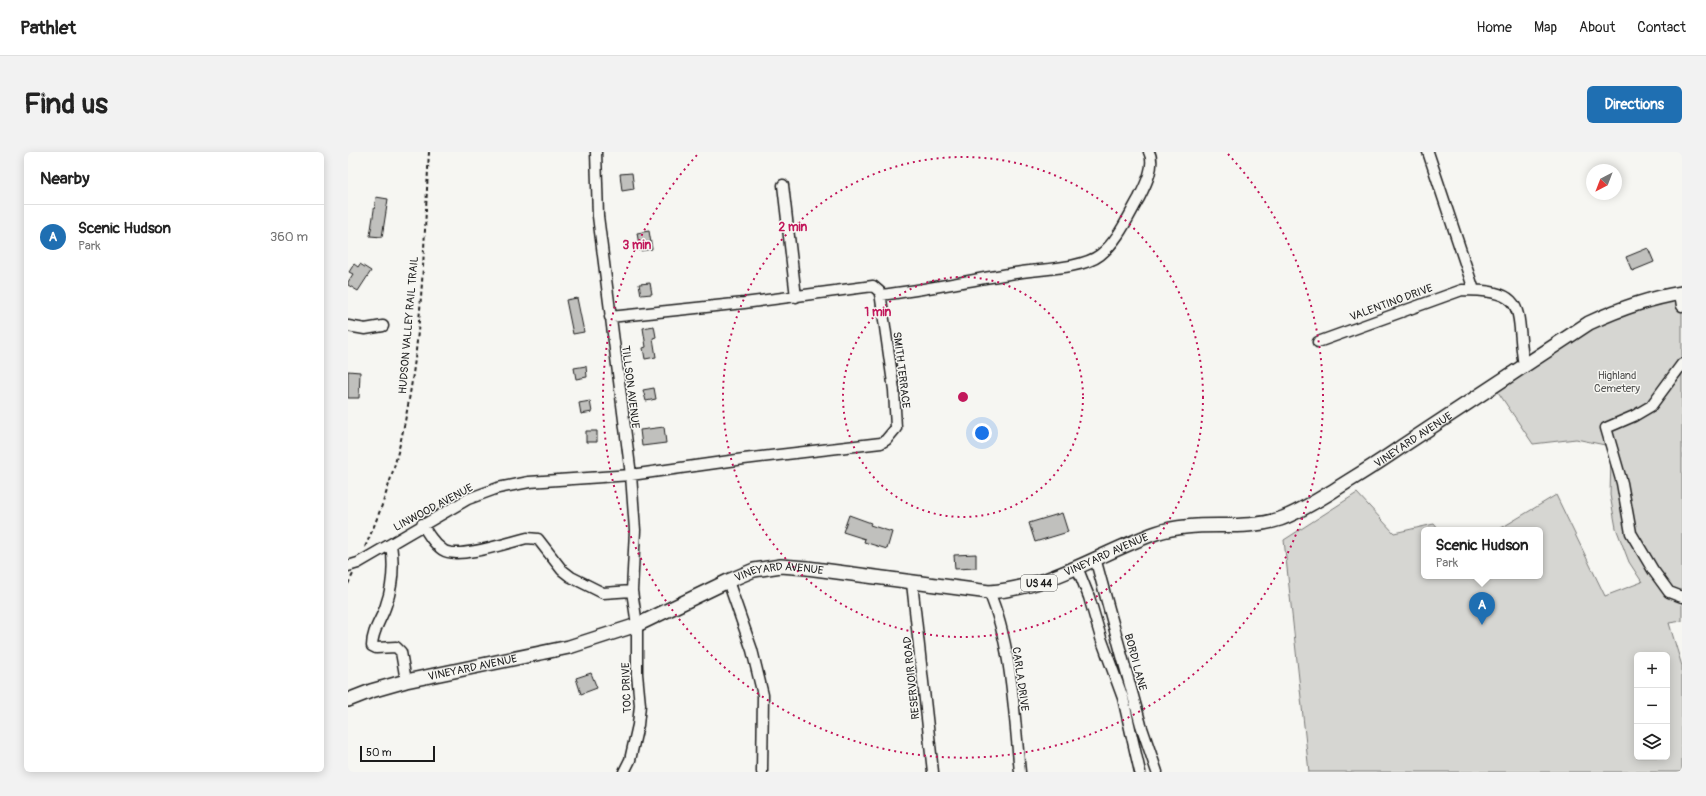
<!DOCTYPE html>
<html lang="en">
<head>
<meta charset="utf-8">
<style>
	:root { --surface:#fff; --page:#f2f2f2; --text:#222; --muted:#767676; --line:#e0e0e0; --accent:#1f6fb2 }
	body { margin:0; font-family:Pangolin,sans-serif; background:var(--page); color:var(--text) }
	.controls { position:absolute; right:12px; bottom:12px; display:grid; overflow:hidden; border-radius:6px; box-shadow:0 2px 10px #0003 }
	.controls button { width:36px; height:36px; display:grid; place-items:center; padding:0; border:0; border-bottom:1px solid var(--line); background:var(--surface); color:var(--text); font:20px sans-serif }
	.compass { position:absolute; left:1238px; top:12px; width:36px; height:36px; border-radius:50%; background:var(--surface); box-shadow:0 2px 10px #0003; rotate:222deg }
	.scale { position:absolute; left:12px; bottom:10px; width:75px; box-sizing:border-box; padding-left:4px; border:2px solid #1c1c1c; border-top:0; font-size:11px; line-height:14px; white-space:nowrap; color:#1c1c1c; -webkit-text-stroke:3px #f6f6f2; paint-order:stroke }
	.you { position:absolute; left:634px; top:281px; width:14px; height:14px; margin:-10px; border:3px solid #fff; border-radius:50%; background:#1a73e8; box-shadow:0 0 0 6px #1a73e833 }
	.badge { display:grid; place-items:center; width:26px; height:26px; border-radius:50%; background:var(--accent); color:#fff; font-size:13px; font-weight:700 }
	.pin { position:absolute; translate:-50% -33px; filter:drop-shadow(0 1px 2px #0008) }
	.pin::after { content:''; position:absolute; top:21px; width:14px; height:12px; background:inherit; clip-path:polygon(0 0,100% 0,50% 100%) }
	.popup { position:absolute; left:1073px; top:375px; width:122px; height:52px; box-sizing:border-box; display:grid; place-content:center; border-radius:6px; background:var(--surface); filter:drop-shadow(0 1px 3px #0005); font-size:13px; white-space:nowrap; color:var(--muted) }
	.popup b { font-size:15px; color:var(--text) }
	.popup::after { content:''; position:absolute; left:50%; top:100%; margin-left:-8px; border:8px solid transparent; border-top-color:var(--surface) }
	.list { margin:0; padding:0; list-style:none }
	h2 { display:flex; justify-content:space-between; align-items:center; height:52px; margin:0; padding:0 16px; font-size:17px }
	h2 small { font-size:13px; font-weight:400; color:var(--muted) }
	.list li { display:grid; grid-template-columns:26px 1fr auto; gap:12px; align-items:center; box-sizing:border-box; height:64px; padding:0 16px; border-top:1px solid var(--line) }
	.list b { display:block; font-size:15px; white-space:nowrap }
	.list p { margin:0; font-size:13px; white-space:nowrap; color:var(--muted) }
	.list em { font-size:13px; font-style:normal; color:var(--muted) }
	.icon { flex:none; width:22px; height:22px; fill:none; stroke:currentColor; stroke-width:2; stroke-linecap:round; stroke-linejoin:round }
	.map { position:relative; flex:none; width:1334px; height:620px; overflow:hidden; border-radius:6px }
	header { display:flex; align-items:center; gap:24px; box-sizing:border-box; height:56px; padding:0 20px; background:var(--surface); border-bottom:1px solid var(--line) }
	header strong { font-size:19px }
	nav { display:flex; gap:22px; margin-inline-start:auto; font-size:14px }
	.intro { display:flex; align-items:center; justify-content:space-between; box-sizing:border-box; height:96px; padding:0 24px }
	h1 { margin:0; font-size:28px }
	.button { padding:10px 18px; border-radius:6px; background:var(--accent); color:#fff; font-size:14px; font-weight:700 }
	main { display:flex; gap:24px; padding:0 24px }
	aside { flex:1; background:var(--surface); border-radius:6px; box-shadow:0 2px 10px #0003 }
	.map>svg:first-child { display:block }
	.green { fill:#d6d6d2; stroke:#797977; fill-rule:evenodd }
	.building { fill:#c0c0bd; stroke:#1c1c1c }
	.lines { fill:none; stroke-linecap:round; stroke-linejoin:round }
	.minor-casing { stroke:#1c1c1c; stroke-width:13 }
	.major-casing { stroke:#1c1c1c; stroke-width:16 }
	.path { stroke:#1c1c1c; stroke-width:2; stroke-dasharray:4 3; stroke-linecap:butt }
	.minor { stroke:#f6f6f2; stroke-width:10 }
	.major { stroke:#f6f6f2; stroke-width:13 }
	.ring { fill:none; stroke:#c2185b; stroke-width:2; stroke-dasharray:2 4 }
	.labels { text-anchor:middle; stroke-width:3; stroke-linejoin:round; paint-order:stroke }
	.shield { fill:#f6f6f2; stroke:#5d5d5c; stroke-width:1 }
	.shield-label { font-size:10px; font-weight:bold; fill:#1c1c1c }
	.street-label { font-size:11px; fill:#1c1c1c; stroke:#f6f6f2 }
	.park-label { font-size:11px; fill:#545453; stroke:#f6f6f2 }
	.centre { fill:#c2185b; stroke:#f6f6f2; stroke-width:2 }
	.ring-label { font-size:12px; text-anchor:middle; font-weight:bold; fill:#c2185b; stroke:#f6f6f2; stroke-width:3; stroke-linejoin:round; paint-order:stroke }
</style>
</head>
<body>
<header>
<strong>Pathlet</strong>
<nav><a>Home</a><a>Map</a><a>About</a><a>Contact</a></nav>
</header>
<div class="intro"><h1>Find us</h1><a class="button">Directions</a></div>
<main>
<aside>
<h2>Nearby<small></small></h2>
<ul class="list">
<li><span class="badge">A</span><div><b>Scenic Hudson</b><p>Park</p></div><em>360 m</em></li>
</ul>
</aside>
<div class="map">
<svg width="1334" height="620" viewBox="0 0 1334 620">
	<rect width="100%" height="100%" fill="#f6f6f2"/>
	<filter id="ink" filterUnits="userSpaceOnUse"><feTurbulence type="fractalNoise" baseFrequency=".025" numOctaves="2"/><feDisplacementMap in="SourceGraphic" scale="8" xChannelSelector="R" yChannelSelector="G"/><feConvolveMatrix kernelMatrix="1 2 1 2 8 2 1 2 1" color-interpolation-filters="sRGB"/></filter>
	<g filter="url(#ink)">
		<!-- green -->
		<path class="green" d="M1334 141V469L1321 471 1334 514V620H961L936 388 1009 341 1046 381 1086 372 1091 378H1076V424H1192V378H1150L1208 343 1257 444 1294 430 1281 410 1268 376 1262 343 1263 306 1257 293 1228 287 1185 292 1146 234 1241 171ZM1289 503H1319V605H1289Z"/>
		<!-- building -->
		<path class="building" d="M284 21 286 37 274 39 272 22Z
			M28 45 40 47 34 85 22 84Z
			M301 79 304 97 292 99 289 81Z
			M1300 96 1306 110 1284 119 1278 105Z
			M6 112 10 115 12 112 23 119 10 139 0 133V130L5 122 1 120Z
			M302 131 304 142 293 143 291 132Z
			M229 146 236 180 225 182 218 148Z
			M306 174 308 185 305 186 308 205 297 207 295 196 298 195 295 176Z
			M238 214 239 225 228 227 226 216Z
			M0 219 12 220 11 246H0Z
			M306 236 308 247 298 249 295 238Z
			M242 249 244 260 233 262 231 251Z
			M316 275 318 291 294 294 292 278Z
			M238 279H249V290H238Z
			M714 361 720 380 687 390 681 371Z
			M501 363 523 371 522 373 544 380 539 397 516 390 517 387 495 380Z
			M628 402V416L607 417 606 403Z
			M243 521 249 536 233 542 228 526Z"/>
		<g class="lines">
			<!-- minor casing -->
			<g class="minor-casing">
				<path id="minor" d="M248 0 250 64 283 323 287 378 284 439 289 473V522L292 553 290 573 282 608 276 620
					M1080 0 1126 138
					M435 33 448 145
					M1332 141 1334 154
					M532 143C578 138 622 128 667 121 689 117 734 117 752 103 770 89 780 65 791 46 797 34 808 13 801 0
					M0 174 17 177 35 174
					M970 190 1114 138C1183 138 1167 159 1176 214
					M1334 212 1303 254 1286 264 1258 276 1274 331 1283 381 1305 418 1321 440 1334 445
					M74 372C80 382 86 392 95 398 109 408 162 390 179 386L190 387 214 418 223 425 255 441 284 439
					M43 392C46 412 45 433 38 453 34 467 24 478 24 494L28 496 48 495 53 500 58 529
					M747 406 793 573 809 620
					M0 414 10 411 120 347 150 336 181 330 283 323 396 307 533 291 538 288 548 276 546 238 532 140 525 134 396 151 262 165
					M729 415 741 445 753 486 775 546 792 620
					M380 429 404 498 415 543 414 620
					M564 431 585 620
					M641 440C664 493 666 562 672 620"/>
			</g>
			<!-- major casing -->
			<g class="major-casing">
				<g id="major">
					<path id="s1" d="M0 548 23 539 58 529 221 495 289 473 380 429 406 418 433 414 459 416 641 440C702 436 752 401 808 381 848 367 892 380 932 367 952 360 970 348 988 337 1010 323 1032 310 1053 295 1116 254 1178 212 1241 171 1271 157 1301 146 1334 141"/>
				</g>
			</g>
			<!-- path -->
			<path class="path" d="M17 395C75 268 73 135 81 0
				M0 432 5 422"/>
			<!-- minor -->
			<use href="#minor" class="minor"/>
			<!-- major -->
			<use href="#major" class="major"/>
		</g>
	</g>
	<!-- distance rings -->
	<g class="ring">
		<circle cx="615" cy="245" r="120"/>
		<circle cx="615" cy="245" r="240"/>
		<path d="M880 2A360 360 0 1 1 350 2"/>
	</g>
	<g class="labels">
		<!-- shield labels -->
		<rect class="shield" x="673" y="423" width="36" height="16" rx="3"/>
		<g class="shield-label">
			<text x="691" y="435">US 44</text>
		</g>
		<!-- street labels -->
		<g class="street-label">
			<text transform="translate(1043 150) rotate(-20)" y="4">VALENTINO DRIVE</text>
			<text transform="translate(60 173) rotate(-85)" y="4">HUDSON VALLEY RAIL TRAIL</text>
			<text transform="translate(554 218) rotate(83)" y="4">SMITH TERRACE</text>
			<text transform="translate(283 235) rotate(83)" y="4">TILLSON AVENUE</text>
			<text dy="4" stroke="none"><textPath href="#s1" startOffset="1124">VINEYARD AVENUE</textPath></text>
			<text transform="translate(85 355) rotate(-28)" y="4">LINWOOD AVENUE</text>
			<text dy="4" stroke="none"><textPath href="#s1" startOffset="789">VINEYARD AVENUE</textPath></text>
			<text dy="4" stroke="none"><textPath href="#s1" startOffset="453">VINEYARD AVENUE</textPath></text>
			<text transform="translate(788 510) rotate(75)" y="4">BORDI LANE</text>
			<text dy="4" stroke="none"><textPath href="#s1" startOffset="129">VINEYARD AVENUE</textPath></text>
			<text transform="translate(563 526) rotate(-96)" y="4">RESERVOIR ROAD</text>
			<text transform="translate(673 527) rotate(82)" y="4">CARLA DRIVE</text>
			<text transform="translate(278 536) rotate(-92)" y="4">TOC DRIVE</text>
		</g>
		<!-- park labels -->
		<g class="park-label">
			<text x="1269" y="227">Highland<tspan x="1269" dy="13">Cemetery</tspan></text>
		</g>
	</g>
	<circle cx="615" cy="245" r="6" class="centre"/>
	<g class="ring-label">
		<text x="445" y="79">2 min</text>
		<text x="289" y="97">3 min</text>
		<text x="530" y="164">1 min</text>
	</g>
</svg>
<div class="controls">
<button>+</button>
<button>−</button>
<button><svg class="icon" aria-label="layers" viewBox="0 0 24 24"><path d="M12 4l9 5-9 5-9-5zM3 14l9 5 9-5"/></svg></button>
</div>
<svg class="compass" viewBox="-18 -18 36 36"><path d="M0-13l5 13h-10z" fill="#e53935"/><path d="M0 13l5-13h-10z" fill="#767676"/></svg>
<div class="scale">50 m</div>
<div class="you"></div>
<div class="pin badge" style="left:1134px;top:473px">A</div>
<div class="popup"><b>Scenic Hudson</b>Park</div>
</div>
</main>
</body>
</html>
